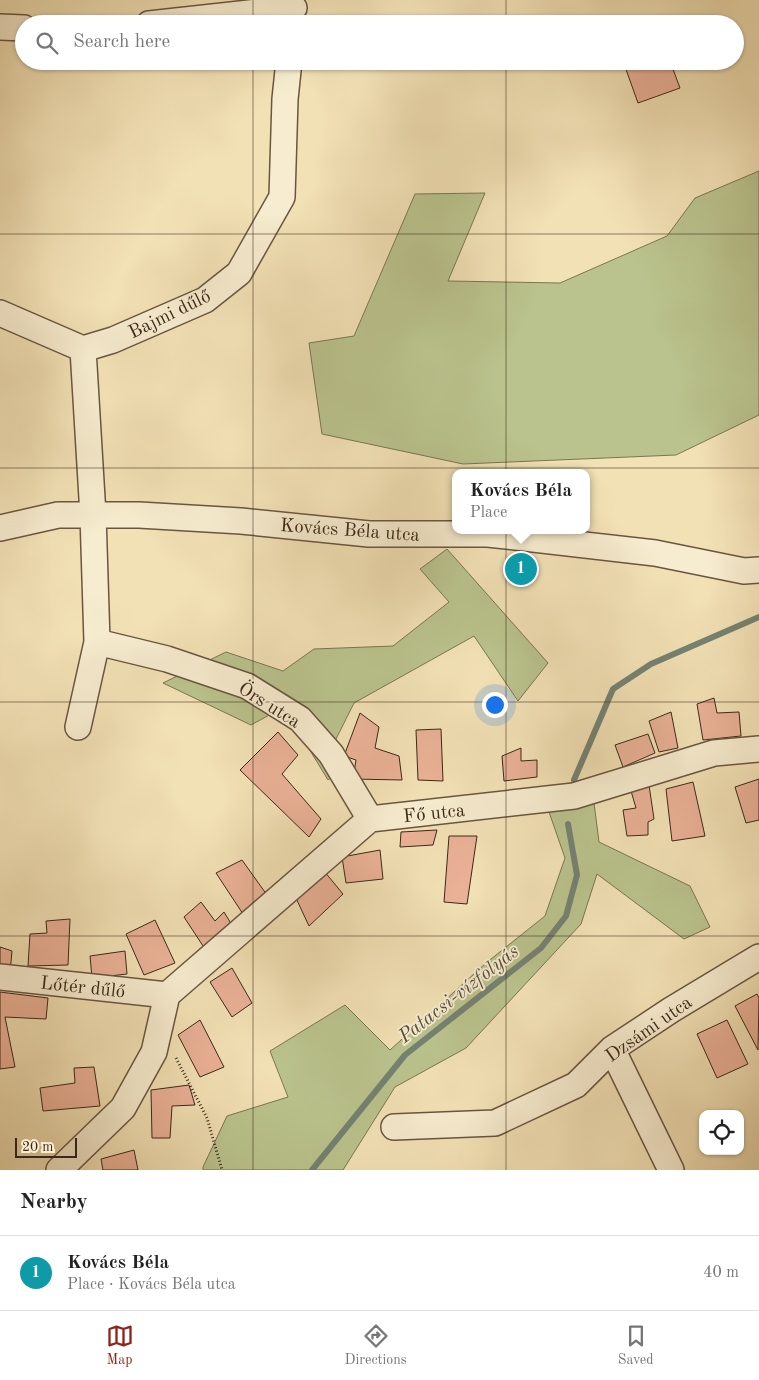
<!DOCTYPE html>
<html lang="en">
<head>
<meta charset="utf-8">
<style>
	:root { --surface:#fff; --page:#f2f2f2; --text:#222; --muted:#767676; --line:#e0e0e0; --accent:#8f2418 }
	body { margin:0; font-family:"Old Standard TT",serif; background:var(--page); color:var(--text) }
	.controls { position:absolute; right:15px; bottom:15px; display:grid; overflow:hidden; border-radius:10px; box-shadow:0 1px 4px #0004 }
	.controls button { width:45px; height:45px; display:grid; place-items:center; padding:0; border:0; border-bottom:1px solid var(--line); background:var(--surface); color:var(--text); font:25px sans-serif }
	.scale { position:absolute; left:15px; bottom:12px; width:62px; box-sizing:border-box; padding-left:5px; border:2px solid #3b2819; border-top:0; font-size:14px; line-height:18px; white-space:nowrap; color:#3b2819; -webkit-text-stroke:4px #f7eccf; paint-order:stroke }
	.you { position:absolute; left:494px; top:704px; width:18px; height:18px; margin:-12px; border:4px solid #fff; border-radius:50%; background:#1a73e8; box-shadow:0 0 0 8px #1a73e833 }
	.badge { display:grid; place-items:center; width:32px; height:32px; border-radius:50%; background:var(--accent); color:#fff; font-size:16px; font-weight:700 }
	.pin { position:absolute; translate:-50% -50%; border:2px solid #fff; box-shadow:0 1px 5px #0006 }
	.popup { position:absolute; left:452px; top:469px; width:138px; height:65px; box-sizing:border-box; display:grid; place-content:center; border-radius:10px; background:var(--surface); filter:drop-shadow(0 1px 4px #0005); font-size:16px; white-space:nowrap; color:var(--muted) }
	.popup b { font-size:19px; color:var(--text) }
	.popup::after { content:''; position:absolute; left:50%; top:100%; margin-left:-10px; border:10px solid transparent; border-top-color:var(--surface) }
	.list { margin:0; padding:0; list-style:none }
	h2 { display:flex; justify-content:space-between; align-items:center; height:65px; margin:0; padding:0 20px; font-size:21px }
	h2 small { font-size:16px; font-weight:400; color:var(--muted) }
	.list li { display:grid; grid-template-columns:32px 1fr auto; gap:15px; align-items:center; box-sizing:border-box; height:75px; padding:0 20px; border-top:1px solid var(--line) }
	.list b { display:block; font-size:19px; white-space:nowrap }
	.list p { margin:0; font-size:16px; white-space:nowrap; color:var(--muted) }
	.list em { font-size:16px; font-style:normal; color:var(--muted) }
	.icon { flex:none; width:28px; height:28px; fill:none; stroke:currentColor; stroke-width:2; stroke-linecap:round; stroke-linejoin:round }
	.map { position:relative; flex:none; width:759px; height:1170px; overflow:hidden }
	.search { position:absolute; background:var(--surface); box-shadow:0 1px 4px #0004; left:15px; right:15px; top:15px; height:55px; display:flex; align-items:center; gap:12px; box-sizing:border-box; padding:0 18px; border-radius:28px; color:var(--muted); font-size:19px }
	.sheet { height:140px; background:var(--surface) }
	nav { display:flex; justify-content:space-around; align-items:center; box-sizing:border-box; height:70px; border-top:1px solid var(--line); background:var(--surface); font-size:14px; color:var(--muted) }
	nav a { display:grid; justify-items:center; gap:2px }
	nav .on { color:var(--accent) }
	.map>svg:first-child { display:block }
	.green { fill:#bac38d; stroke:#7a7653 }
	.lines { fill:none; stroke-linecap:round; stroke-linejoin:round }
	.stream { stroke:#758272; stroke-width:6 }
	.building { fill:#eab196; stroke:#3b2819 }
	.minor-casing { stroke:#695640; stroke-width:28 }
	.path { stroke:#3b2819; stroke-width:3; stroke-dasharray:1 2.5; stroke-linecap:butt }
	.minor { stroke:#f7eccf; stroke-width:25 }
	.grid { fill:none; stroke:#3b2819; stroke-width:1; stroke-opacity:0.55 }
	.labels { text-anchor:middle; stroke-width:4; stroke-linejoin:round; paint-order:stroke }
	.street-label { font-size:19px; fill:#3b2819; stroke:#f7eccf }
	.water-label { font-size:20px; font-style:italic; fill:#534e3e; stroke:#f7eccf }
</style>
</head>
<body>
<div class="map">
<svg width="759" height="1170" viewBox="0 0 759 1170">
	<rect width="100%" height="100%" fill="#f2e1b5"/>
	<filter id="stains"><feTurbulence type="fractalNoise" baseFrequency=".004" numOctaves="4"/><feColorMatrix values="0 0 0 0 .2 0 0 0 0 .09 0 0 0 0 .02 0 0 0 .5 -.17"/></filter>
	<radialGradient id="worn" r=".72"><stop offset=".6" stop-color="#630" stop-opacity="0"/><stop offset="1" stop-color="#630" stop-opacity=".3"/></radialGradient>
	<!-- green -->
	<path class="green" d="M759 171V415L676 455 463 464 322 434 309 343 354 336 415 194 485 193 448 281 560 283 667 236 695 198Z
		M447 549 548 663 518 701 474 636 354 703 332 747 346 765 328 780 297 729 273 713 251 725 163 683 226 652 283 671 314 649 393 646 449 602 420 569Z
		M594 803 599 842 690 886 710 927 684 939 597 874 581 924 466 1048 395 1087 343 1170H203V1167L227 1116 288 1097 270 1051 345 1005 390 1050 486 963 545 916 565 858 549 812Z"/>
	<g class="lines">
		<!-- stream -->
		<path class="stream" d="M574 780 613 689 651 664 759 617
			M312 1170 405 1055 541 948 566 916 577 875 568 824"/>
	</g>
	<!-- building -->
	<path class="building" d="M623 61H670L680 88 638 103Z
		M714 698 717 713 739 712 741 736 703 740 697 704Z
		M671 712 678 748 659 752 649 721Z
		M360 713 379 727 375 748 399 756 402 780 353 779 356 760 344 756Z
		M441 729 443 781 418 780 416 730Z
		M278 732 298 755 282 774 321 819 309 837 240 770Z
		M648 734 655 753 623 767 615 745Z
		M521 748V761L537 760V777L504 781 502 756Z
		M759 779V820L746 823 735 787Z
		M693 782 705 836 672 841 666 789Z
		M649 785 654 819 648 822V835L627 836 623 810 636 808 631 791Z
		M437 830 433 845 400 847 401 832Z
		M449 836H477L467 904 444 902Z
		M380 850 383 879 346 883 342 857Z
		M242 860 267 895 243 914 216 873Z
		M324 871 343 894 309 926 295 896Z
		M201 902 215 921 224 912 233 927 205 949 184 917Z
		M70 919 68 965 28 966 30 934 47 933 46 921Z
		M155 920 175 963 144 975 126 934Z
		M0 947 12 951 10 973 0 971Z
		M125 951 127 974 92 978 90 956Z
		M232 968 252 1003 232 1017 210 982Z
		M0 992 48 998 46 1019 5 1017 15 1067 0 1069Z
		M757 994 759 998 758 1050 735 1006Z
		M200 1020 224 1067 200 1077 178 1035Z
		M727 1020 748 1064 717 1078 697 1034Z
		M94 1067 100 1106 43 1111 40 1088 75 1083 74 1068Z
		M189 1085 195 1105 172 1106 170 1138H152L151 1090Z
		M134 1150 138 1170H103L101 1159Z"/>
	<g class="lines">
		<!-- minor casing -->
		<g class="minor-casing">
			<path id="minor" d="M149 24 294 8
				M0 27 24 28
				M0 313 83 349 113 340 205 300 239 273 282 197 285 99 289 61
				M0 528 58 515H139L241 521 369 534H488L655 553 744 571 759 570
				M97 642 167 659 247 686 300 719 331 754 370 819
				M78 727 97 642 93 515 83 349
				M0 977 167 995
				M167 995 370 819 574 796 714 753 759 749
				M612 1049 671 1170
				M394 1127 495 1123 576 1085 612 1049 671 1010 759 957
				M59 1170 123 1108 154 1052 167 995"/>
		</g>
		<!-- path -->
		<path class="path" d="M176 1058 207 1118 222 1170"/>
		<!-- minor -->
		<use href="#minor" class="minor"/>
	</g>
	<!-- grid -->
	<path class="grid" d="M253 0V24M506 0V24M253 61V1170M506 61V1170M0 234H759M0 468H759M0 702H759M0 936H759"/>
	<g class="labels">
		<!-- street labels -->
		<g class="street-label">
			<text transform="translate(169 313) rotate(-26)" y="7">Bajmi dűlő</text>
			<text transform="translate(350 529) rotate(4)" y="7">Kovács Béla utca</text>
			<text transform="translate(270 704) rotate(32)" y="7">Örs utca</text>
			<text transform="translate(434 812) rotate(-6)" y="7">Fő utca</text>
			<text transform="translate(83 986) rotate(6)" y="7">Lőtér dűlő</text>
			<text transform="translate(648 1028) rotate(-35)" y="7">Dzsámi utca</text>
		</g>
		<!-- water labels -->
		<g class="water-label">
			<text transform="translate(458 993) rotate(-38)" y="7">Patacsi-vízfolyás</text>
		</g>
	</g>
	<rect width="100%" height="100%" filter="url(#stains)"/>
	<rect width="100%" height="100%" fill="url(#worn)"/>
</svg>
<div class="controls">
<button><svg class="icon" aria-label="locate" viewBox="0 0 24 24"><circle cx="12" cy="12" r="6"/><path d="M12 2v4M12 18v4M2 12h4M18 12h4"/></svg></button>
</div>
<div class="scale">20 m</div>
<div class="you"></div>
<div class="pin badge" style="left:521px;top:569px;background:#0f9aa8">1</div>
<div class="popup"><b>Kovács Béla</b>Place</div>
<div class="search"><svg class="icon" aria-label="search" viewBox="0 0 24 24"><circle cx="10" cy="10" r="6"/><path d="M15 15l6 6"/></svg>Search here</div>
</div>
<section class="sheet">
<h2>Nearby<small></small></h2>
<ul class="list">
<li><span class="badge" style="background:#0f9aa8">1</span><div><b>Kovács Béla</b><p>Place · Kovács Béla utca</p></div><em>40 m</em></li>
</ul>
</section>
<nav>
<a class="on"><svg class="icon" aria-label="map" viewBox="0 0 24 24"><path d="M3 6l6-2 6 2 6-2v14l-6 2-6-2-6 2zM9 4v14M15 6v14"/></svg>Map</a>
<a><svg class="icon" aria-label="directions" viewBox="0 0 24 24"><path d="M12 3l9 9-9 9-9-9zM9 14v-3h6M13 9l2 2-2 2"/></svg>Directions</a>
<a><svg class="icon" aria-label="saved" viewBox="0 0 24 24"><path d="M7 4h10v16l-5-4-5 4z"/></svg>Saved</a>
</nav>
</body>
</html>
